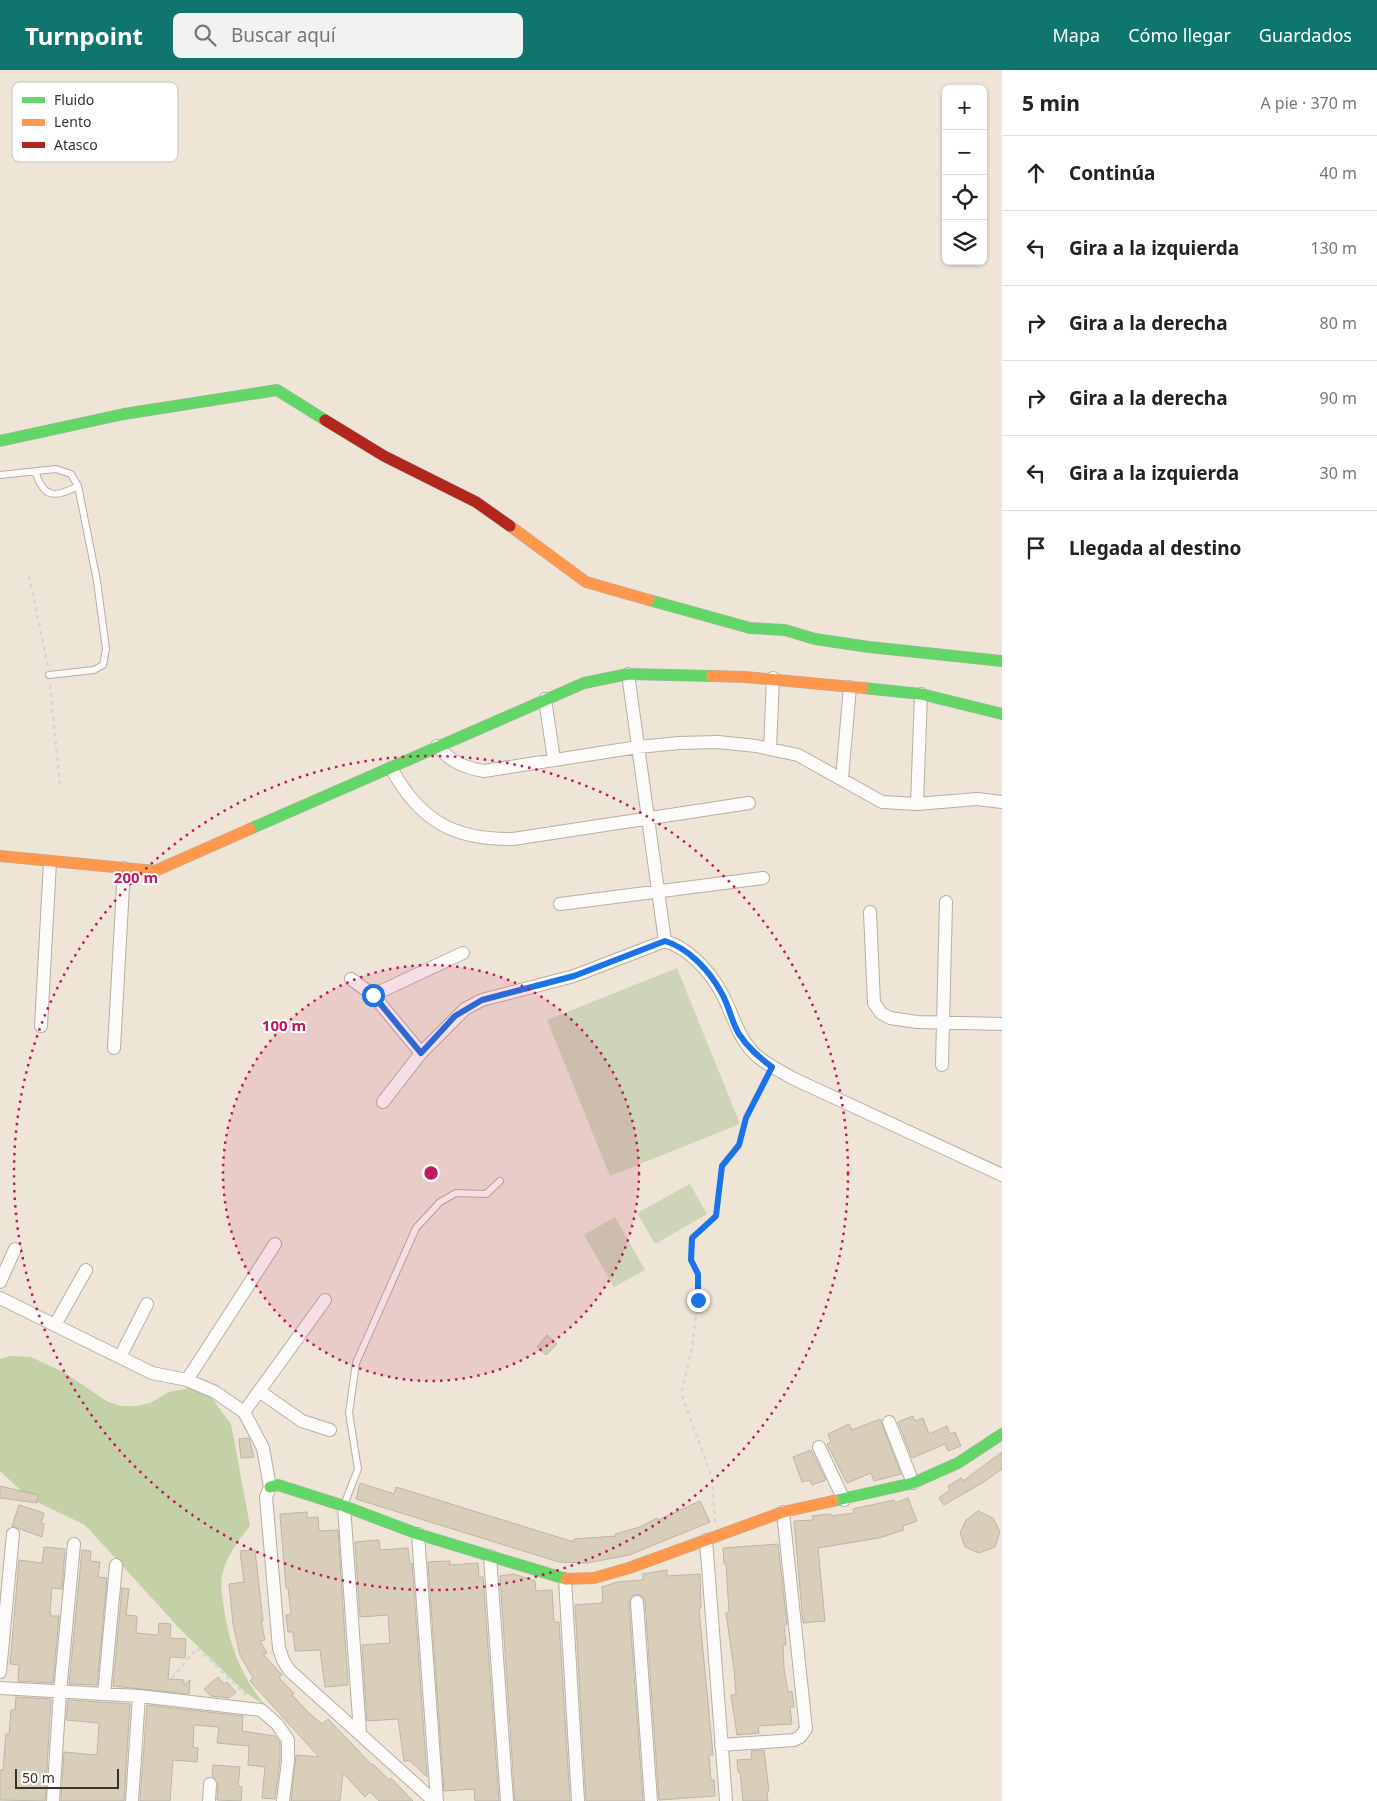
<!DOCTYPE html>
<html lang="es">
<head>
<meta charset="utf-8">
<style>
	:root { --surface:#fff; --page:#f2f2f2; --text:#222; --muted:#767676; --line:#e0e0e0; --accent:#0f766e }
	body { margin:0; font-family:"Noto Sans",sans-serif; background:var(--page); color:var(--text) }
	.controls { position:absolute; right:15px; top:15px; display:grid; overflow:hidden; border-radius:8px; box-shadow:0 1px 4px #0004 }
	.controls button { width:45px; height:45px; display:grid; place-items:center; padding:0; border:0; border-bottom:1px solid var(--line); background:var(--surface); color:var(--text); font:25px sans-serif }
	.scale { position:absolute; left:15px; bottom:12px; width:104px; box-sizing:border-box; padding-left:5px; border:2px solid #383228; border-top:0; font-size:14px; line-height:18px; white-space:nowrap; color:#383228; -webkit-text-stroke:4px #fff; paint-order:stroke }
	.stop { position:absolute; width:15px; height:15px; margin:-11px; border:4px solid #1a73e8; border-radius:50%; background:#fff }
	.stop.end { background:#1a73e8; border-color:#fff; box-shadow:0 1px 5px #0008 }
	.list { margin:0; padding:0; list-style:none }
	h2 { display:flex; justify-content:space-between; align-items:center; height:65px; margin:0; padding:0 20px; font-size:21px }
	h2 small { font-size:16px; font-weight:400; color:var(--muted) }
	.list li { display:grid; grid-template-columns:32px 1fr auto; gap:15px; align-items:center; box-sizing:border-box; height:75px; padding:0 20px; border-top:1px solid var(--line) }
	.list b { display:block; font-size:19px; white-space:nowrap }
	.list em { font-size:16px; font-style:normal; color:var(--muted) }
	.icon { flex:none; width:28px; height:28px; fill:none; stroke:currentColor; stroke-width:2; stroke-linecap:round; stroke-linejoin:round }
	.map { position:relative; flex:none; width:1002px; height:1731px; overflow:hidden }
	header { display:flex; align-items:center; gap:30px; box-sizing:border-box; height:70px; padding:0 25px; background:var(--accent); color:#fff }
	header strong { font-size:24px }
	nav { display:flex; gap:28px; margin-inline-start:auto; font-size:18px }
	.search { width:350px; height:45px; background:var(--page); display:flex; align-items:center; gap:12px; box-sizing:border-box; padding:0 18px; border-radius:8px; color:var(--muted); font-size:19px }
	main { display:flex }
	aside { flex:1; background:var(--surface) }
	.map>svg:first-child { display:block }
	.green { fill:#ced4b8 }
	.forest { fill:#c4d0a5 }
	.building { fill:#d9ceba; stroke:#bcb5aa }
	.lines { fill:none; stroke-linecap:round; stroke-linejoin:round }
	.lane-casing { stroke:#b5afa4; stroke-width:8 }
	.street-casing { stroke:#b5afa4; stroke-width:14 }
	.fast-casing { stroke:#b5afa4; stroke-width:12 }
	.slow-casing { stroke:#b5afa4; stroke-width:12 }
	.jam-casing { stroke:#b5afa4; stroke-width:12 }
	.path { stroke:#d7d5d0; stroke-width:2.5; stroke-dasharray:4 4; stroke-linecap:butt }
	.lane { stroke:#fcfbf9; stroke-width:6 }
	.street { stroke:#fcfbf9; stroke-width:12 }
	.fast { stroke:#63d668; stroke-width:11 }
	.slow { stroke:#ff974d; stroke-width:11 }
	.jam { stroke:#b3261e; stroke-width:11 }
	.route { stroke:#1a73e8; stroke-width:6 }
	.ring { fill:none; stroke:#c2185b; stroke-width:2.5; stroke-dasharray:2.5 5 }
	.key { fill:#fff; stroke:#c3c2be; stroke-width:1 }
	.key-label { font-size:14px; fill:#383228 }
	.centre { fill:#c2185b; stroke:#fff; stroke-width:2.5 }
	.ring-label { font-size:15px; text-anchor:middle; font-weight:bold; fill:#c2185b; stroke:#fff; stroke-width:4; stroke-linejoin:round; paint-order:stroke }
</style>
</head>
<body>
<header>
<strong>Turnpoint</strong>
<div class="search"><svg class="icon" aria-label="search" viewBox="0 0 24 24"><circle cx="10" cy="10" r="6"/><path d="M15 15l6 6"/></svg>Buscar aquí</div>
<nav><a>Mapa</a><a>Cómo llegar</a><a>Guardados</a></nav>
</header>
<main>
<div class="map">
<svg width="1002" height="1731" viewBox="0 0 1002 1731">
	<rect width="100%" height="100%" fill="#eee5d7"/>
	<!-- green -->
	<path class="green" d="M677 898 740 1054 610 1106 547 950Z
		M690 1114 707 1144 655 1174 637 1143Z
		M615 1147 645 1200 614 1217 584 1165Z"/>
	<!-- forest -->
	<path class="forest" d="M10 1286 31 1287 65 1303 108 1332 121 1336H136L150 1333 169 1322 190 1318 210 1326 231 1354 250 1456C238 1471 226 1486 222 1506 220 1516 223 1530 224 1540 230 1577 242 1609 267 1637L245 1622 181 1560 85 1455 29 1428 0 1401V1289Z"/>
	<!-- building -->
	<path class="building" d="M547 1265 557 1274 546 1285 537 1277Z
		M913 1346 915 1351 923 1348 929 1364 947 1356 950 1364 955 1362 961 1376 948 1381 945 1374 912 1388 898 1352Z
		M880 1349 901 1404 874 1411 871 1403 847 1413 827 1374 831 1372 828 1364 849 1354 852 1360Z
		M249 1368 254 1387 241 1388 239 1369Z
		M811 1380 826 1410 812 1415 810 1410 802 1412 793 1387Z
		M1002 1382V1399L982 1413 944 1435 939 1428 950 1420 948 1416 961 1408 963 1411Z
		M360 1413 394 1424 396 1417 574 1472V1469L616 1466 615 1464 640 1457 657 1448 658 1450 700 1431 710 1452 629 1485 587 1493 559 1492 356 1429Z
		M0 1416 38 1425 37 1433 0 1428Z
		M908 1428 917 1451 903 1456 904 1460 879 1468 818 1478 825 1551 803 1553 794 1451 813 1450 812 1446 831 1444V1446L854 1443 853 1439 894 1430 895 1433Z
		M19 1435 44 1443 41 1453 44 1454 42 1467 12 1456Z
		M978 1441 993 1448 1000 1462 995 1477 979 1483 965 1477 960 1463 966 1450Z
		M307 1442V1448L318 1447 319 1461 338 1460 348 1615 325 1617 320 1580 295 1581 293 1562H288L286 1545 291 1544 288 1518H286L280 1444Z
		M379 1470 380 1480 408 1478 410 1494 412 1493 427 1707 410 1691H404L398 1649 367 1651 362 1575 390 1573 388 1545 360 1547 355 1472Z
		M778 1474 787 1554 784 1556 786 1575H783L784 1598 788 1622 792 1621 794 1637H790L792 1654 758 1656 759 1663 737 1665 731 1625H736L734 1599 726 1543 729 1542 726 1494H724L723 1478Z
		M44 1477 65 1479 62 1519 52 1518 50 1542 51 1546H59L53 1613 18 1611 19 1595 10 1594 19 1490 42 1493Z
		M82 1480 91 1481 90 1491 100 1492 98 1507 107 1508 97 1615 69 1614Z
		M255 1480 263 1551H261L265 1570 260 1571 267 1583 263 1584 282 1605 279 1608 294 1623 292 1625 309 1643 322 1654 328 1649 372 1695 373 1694 389 1710 391 1708 413 1731H379L370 1722 365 1727 343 1703 340 1731H291L296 1685 319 1687 250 1611 253 1608 240 1585 233 1554 229 1514 244 1512 240 1481Z
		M450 1491V1495L478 1493 479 1507H483L499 1731H475L474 1719 444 1721 428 1492Z
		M667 1500V1506L700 1504 701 1538 699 1539 713 1685H709L711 1710H714L715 1726 659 1730 645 1531 643 1527 637 1524 632 1526 629 1533 643 1731H586L575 1535 603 1533 602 1517 617 1512 643 1510V1504Z
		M514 1504 535 1511 536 1521 552 1520 554 1552H559L570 1731H515L500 1506Z
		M122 1518 129 1519 126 1545 137 1546 136 1563 158 1565 159 1553 171 1554 170 1568 186 1569 185 1588 170 1587 168 1609 184 1610V1615L190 1610 189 1624 113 1616Z
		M218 1607 224 1614 227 1612 236 1622 229 1628 211 1626 204 1619Z
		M16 1627 51 1629 45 1731 0 1730V1700H3L6 1664H9L11 1640H15Z
		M68 1630 130 1634 124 1731H61L64 1682 97 1685 99 1653 66 1650Z
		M147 1635 243 1646 242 1661 275 1666 280 1673V1690L275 1729 262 1728 265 1697 248 1695 249 1676 217 1673 219 1657 194 1655 193 1677 198 1678 197 1692 173 1690 170 1731H140Z
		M764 1680 769 1721 767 1722 768 1731H743L740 1702H738L737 1690 752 1689 751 1681Z
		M213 1695 240 1697 238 1716 242 1717 241 1731 217 1730 218 1714 212 1706Z"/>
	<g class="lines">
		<!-- lane casing -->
		<g class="lane-casing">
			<path id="lane" d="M35 401C44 429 55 428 78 416
				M0 405 56 399 71 404 78 416 97 511 106 579 103 595 94 600 49 605
				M344 1435 358 1399 349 1343 356 1293 416 1158 440 1132 456 1123 486 1124 500 1111"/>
		</g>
		<!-- street casing -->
		<g class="street-casing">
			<path id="street" d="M628 604 665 871
				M545 629 554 690
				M437 676C451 692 465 698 484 701L638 677 679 673 718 672 756 676 798 685 882 732 917 734 977 729 1002 732
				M770 679 773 608
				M391 698C420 751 454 770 513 769L749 733
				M842 708 850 617
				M917 734 921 624
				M560 834 763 808
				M870 842 874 933 881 943 890 948 917 952 1002 954
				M351 909 373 925 421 983
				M373 925 463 883
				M41 956 50 792
				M114 978 124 798
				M942 995 946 832
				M383 1032 421 983 465 939 482 930 574 906 665 871C688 878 709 900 721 922 732 941 736 963 751 980 761 992 779 1000 792 1008L1002 1105
				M0 1212 15 1179
				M0 1228 152 1303 187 1310 215 1322 244 1342 263 1378 270 1417 266 1427 279 1578 283 1590 289 1600 434 1731
				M55 1255 86 1200
				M120 1287 147 1234
				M187 1310 275 1174
				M259 1321 302 1351 330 1360
				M244 1342 325 1230
				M889 1352 913 1413
				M819 1377 844 1430
				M344 1436 360 1663
				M418 1464 437 1731
				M706 1470 726 1731
				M490 1486 507 1731
				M565 1509 578 1731
				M637 1532 651 1731
				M0 1602 13 1464
				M0 1618 139 1626 261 1640 277 1654 288 1670V1691L283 1731
				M104 1624 116 1495
				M721 1675 794 1670 800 1667 806 1659 783 1442
				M53 1731 60 1622 74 1474
				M132 1731 139 1626
				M209 1731 210 1714"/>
		</g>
		<!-- fast casing -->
		<g class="fast-casing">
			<path id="fast" d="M0 371 124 344 277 320 325 350
				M649 530 750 558 785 560 815 569 869 577 1002 591
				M863 618 921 624 1002 644
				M250 759 584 613 628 604 712 606
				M270 1417 278 1415 344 1436 418 1464 566 1509
				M833 1431 913 1413 958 1393 1002 1364"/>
		</g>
		<!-- slow casing -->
		<g class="slow-casing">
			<path id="slow" d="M510 456 586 512 649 530
				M712 606 745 607 863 618
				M0 786 155 801 250 759
				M566 1509 594 1508 629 1498 783 1442 833 1431"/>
		</g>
		<!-- jam casing -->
		<g class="jam-casing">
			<path id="jam" d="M325 350 384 386 476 432 510 456"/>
		</g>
		<!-- path -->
		<path class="path" d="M29 506 48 597
			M50 615 60 716
			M715 1452 712 1407 683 1329 682 1321 692 1278 698 1230V1204L691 1190 692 1168 716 1146 722 1096 739 1075 746 1048 766 1008
			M170 1616 172 1608 197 1578 246 1625"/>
		<!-- lane -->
		<use href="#lane" class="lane"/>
		<!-- street -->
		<use href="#street" class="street"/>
		<!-- fast -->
		<use href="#fast" class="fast"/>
		<!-- slow -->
		<use href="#slow" class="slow"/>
		<!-- jam -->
		<use href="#jam" class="jam"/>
	</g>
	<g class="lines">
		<!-- route -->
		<path class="route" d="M373 925 421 983 455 946 482 930 574 906 665 871C688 878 709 900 721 922 729 935 731 951 739 964 748 978 759 987 772 997L746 1048 739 1075 722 1096 716 1146 692 1168 691 1190 698 1204V1230"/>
	</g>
	<!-- distance rings -->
	<circle cx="431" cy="1103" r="208" fill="#c2185b" fill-opacity=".12"/>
	<g class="ring">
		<circle cx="431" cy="1103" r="208"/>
		<circle cx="431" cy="1103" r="417"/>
	</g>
	<!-- legend -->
	<rect x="12" y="12" width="166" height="80" rx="8" class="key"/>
	<rect x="22" y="27" width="23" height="6" fill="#63d668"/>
	<rect x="22" y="49" width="23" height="7" fill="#ff974d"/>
	<rect x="22" y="72" width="23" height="6" fill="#b3261e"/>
	<g class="key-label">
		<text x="54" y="35">Fluido</text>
		<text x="54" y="57">Lento</text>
		<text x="54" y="80">Atasco</text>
	</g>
	<circle cx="431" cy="1103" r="8" class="centre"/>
	<g class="ring-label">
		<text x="136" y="813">200 m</text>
		<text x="284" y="961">100 m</text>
	</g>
</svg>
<div class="controls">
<button>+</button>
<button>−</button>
<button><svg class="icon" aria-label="locate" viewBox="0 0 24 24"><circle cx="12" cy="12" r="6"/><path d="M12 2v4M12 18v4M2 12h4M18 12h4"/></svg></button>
<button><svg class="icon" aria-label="layers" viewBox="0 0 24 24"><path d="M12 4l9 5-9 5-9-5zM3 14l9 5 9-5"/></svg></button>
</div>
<div class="scale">50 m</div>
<div class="stop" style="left:373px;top:925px"></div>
<div class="stop end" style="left:698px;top:1230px"></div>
</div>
<aside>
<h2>5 min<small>A pie · 370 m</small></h2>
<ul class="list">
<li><svg class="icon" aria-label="ahead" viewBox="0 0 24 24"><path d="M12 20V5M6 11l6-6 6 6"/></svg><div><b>Continúa</b></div><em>40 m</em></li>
<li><svg class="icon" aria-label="left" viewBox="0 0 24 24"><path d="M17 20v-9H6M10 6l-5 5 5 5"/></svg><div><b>Gira a la izquierda</b></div><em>130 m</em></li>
<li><svg class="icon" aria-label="right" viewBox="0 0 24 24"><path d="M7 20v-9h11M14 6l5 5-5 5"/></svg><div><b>Gira a la derecha</b></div><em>80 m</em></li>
<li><svg class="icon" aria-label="right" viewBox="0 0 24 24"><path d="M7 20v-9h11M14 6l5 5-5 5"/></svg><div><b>Gira a la derecha</b></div><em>90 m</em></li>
<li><svg class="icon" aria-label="left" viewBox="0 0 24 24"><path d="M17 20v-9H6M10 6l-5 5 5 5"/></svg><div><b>Gira a la izquierda</b></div><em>30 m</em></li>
<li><svg class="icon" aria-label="arrive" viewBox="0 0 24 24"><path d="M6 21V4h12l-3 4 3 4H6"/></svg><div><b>Llegada al destino</b></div></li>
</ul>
</aside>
</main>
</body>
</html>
